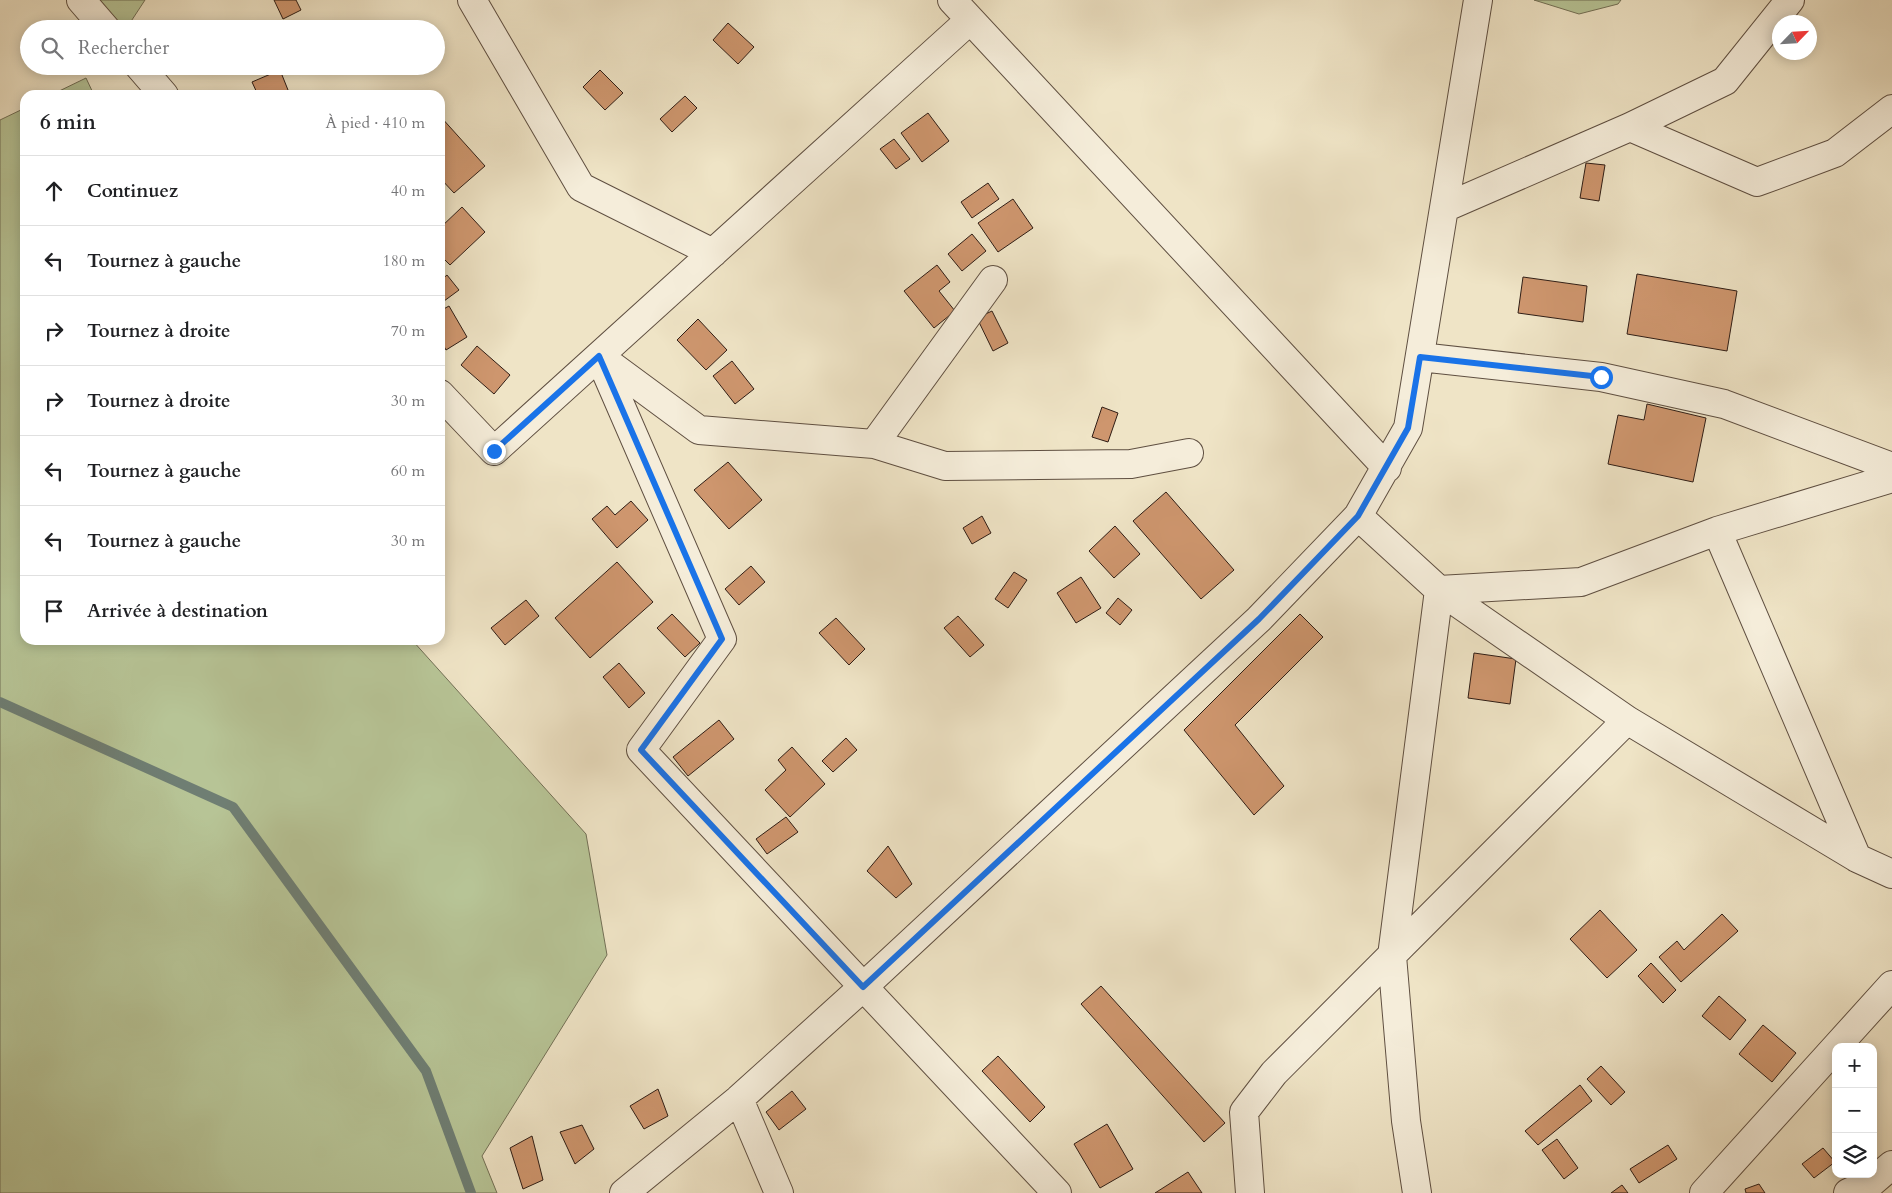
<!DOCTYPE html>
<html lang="fr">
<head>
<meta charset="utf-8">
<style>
	:root { --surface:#fff; --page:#f2f2f2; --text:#202124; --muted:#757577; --line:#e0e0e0 }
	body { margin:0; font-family:Cardo,serif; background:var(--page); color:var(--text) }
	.controls { position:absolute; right:15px; bottom:15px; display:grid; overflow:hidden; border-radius:10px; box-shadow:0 2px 12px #0003 }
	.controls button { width:45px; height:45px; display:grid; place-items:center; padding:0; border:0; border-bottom:1px solid var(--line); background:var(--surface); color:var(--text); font:25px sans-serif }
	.compass { position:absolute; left:1772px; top:15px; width:45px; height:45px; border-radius:50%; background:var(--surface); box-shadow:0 2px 12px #0003; rotate:65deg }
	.stop { position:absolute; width:15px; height:15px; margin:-11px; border:4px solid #1a73e8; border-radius:50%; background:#fff }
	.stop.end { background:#1a73e8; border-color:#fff; box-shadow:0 1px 5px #0008 }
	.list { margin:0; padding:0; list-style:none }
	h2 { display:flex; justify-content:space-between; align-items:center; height:65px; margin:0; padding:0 20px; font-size:21px }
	h2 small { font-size:16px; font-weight:400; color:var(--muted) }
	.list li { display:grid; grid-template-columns:32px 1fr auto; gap:15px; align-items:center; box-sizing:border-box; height:70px; padding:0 20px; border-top:1px solid var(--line) }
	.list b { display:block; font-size:19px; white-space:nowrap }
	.list em { font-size:16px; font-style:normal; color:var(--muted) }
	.icon { flex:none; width:28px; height:28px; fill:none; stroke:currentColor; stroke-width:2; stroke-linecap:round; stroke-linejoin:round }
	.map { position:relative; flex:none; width:1892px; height:1193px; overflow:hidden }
	.search { position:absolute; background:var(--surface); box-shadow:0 2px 12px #0003; left:20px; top:20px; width:425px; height:55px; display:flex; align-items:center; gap:12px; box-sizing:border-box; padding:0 18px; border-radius:28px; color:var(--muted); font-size:19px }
	.panel { position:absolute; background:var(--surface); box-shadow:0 2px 12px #0003; left:20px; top:90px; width:425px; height:555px; border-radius:15px }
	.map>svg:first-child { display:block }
	.green { fill:#b7c496; stroke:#737056 }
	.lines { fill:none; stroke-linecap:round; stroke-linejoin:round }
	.stream { stroke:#6f7e73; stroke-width:10 }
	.building { fill:#ce966e; stroke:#2f1d15 }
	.minor-casing { stroke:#5f4f41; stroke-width:30 }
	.minor { stroke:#f5edda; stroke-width:28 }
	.route { stroke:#1a73e8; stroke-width:6 }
</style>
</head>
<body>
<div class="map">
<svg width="1892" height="1193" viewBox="0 0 1892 1193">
	<rect width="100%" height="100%" fill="#efe4c6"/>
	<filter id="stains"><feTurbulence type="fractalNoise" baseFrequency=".004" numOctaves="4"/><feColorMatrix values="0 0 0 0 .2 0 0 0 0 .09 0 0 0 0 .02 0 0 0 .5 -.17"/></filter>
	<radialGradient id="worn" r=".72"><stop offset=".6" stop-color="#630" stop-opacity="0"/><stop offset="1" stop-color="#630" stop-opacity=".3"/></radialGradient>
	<!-- green -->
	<path class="green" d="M81 0H145L126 29H106Z
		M1534 0H1621L1618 4 1579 14Z
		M86 78 94 95H51Z
		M25 108V640H412L586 834 607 955 482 1156 497 1193H0V120Z"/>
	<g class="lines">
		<!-- stream -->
		<path class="stream" d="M0 702 233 807 426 1071 471 1193"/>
	</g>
	<!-- building -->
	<path class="building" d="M274 0H296L301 10 283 19Z
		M728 23 754 47 738 64 713 40Z
		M280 70 290 95H258L252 82Z
		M600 70 623 93 605 110 583 87Z
		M685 96 697 108 672 132 660 119Z
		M928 113 949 141 922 162 901 133Z
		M440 116 485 166 454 193 440 178Z
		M894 139 910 159 896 169 880 149Z
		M1586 163 1605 165 1599 201 1580 198Z
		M988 183 999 199 972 218 961 202Z
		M1013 199 1033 228 998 252 978 223Z
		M462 207 485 232 450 265 440 255V228Z
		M972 234 986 251 962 271 948 254Z
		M937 265 950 282 939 291 955 311 934 328 904 291Z
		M1637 274 1737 291 1727 351 1627 334Z
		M447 275 459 290 440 304V281Z
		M1523 277 1587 286 1583 322 1518 313Z
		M449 306 467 337 446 350 440 339V311Z
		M992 311 1008 343 993 351 977 318Z
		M698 319 727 350 706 370 677 340Z
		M477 346 510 375 494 394 461 365Z
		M732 361 754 389 735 404 713 376Z
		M1647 404 1706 418 1693 482 1608 464 1618 415 1644 420Z
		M1102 407 1118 413 1108 442 1092 437Z
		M728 462 762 500 729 529 694 490Z
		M1166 492 1234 570 1201 599 1133 521Z
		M631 501 648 520 617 548 592 519 607 506 615 515Z
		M982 516 991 533 972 544 963 528Z
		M1115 526 1140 554 1114 578 1089 551Z
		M617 562 653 602 590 658 555 618Z
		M751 566 765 582 739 605 725 589Z
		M1014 572 1027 580 1008 608 995 599Z
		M1081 577 1101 608 1076 623 1057 593Z
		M1118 598 1132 610 1120 625 1106 613Z
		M526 600 539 616 505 645 491 628Z
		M672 614 700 643 685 657 657 628Z
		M1300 614 1323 637 1235 725 1284 786 1254 815 1184 730Z
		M958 616 984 645 970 657 944 628Z
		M836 618 865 649 849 665 819 633Z
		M1474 653 1516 659 1510 704 1468 698Z
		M619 663 645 693 629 708 603 677Z
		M719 720 734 739 688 776 673 757Z
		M846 738 857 750 833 772 822 761Z
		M792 747 825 784 790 817 765 790 786 770 778 760Z
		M786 817 798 832 767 854 756 839Z
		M888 846 912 884 896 898 867 871Z
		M1600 910 1637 950 1607 978 1570 939Z
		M1722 914 1738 931 1681 982 1659 957 1677 941 1684 950Z
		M1651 963 1676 990 1663 1003 1638 976Z
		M1101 986 1225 1123 1204 1142 1081 1004Z
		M1719 996 1746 1020 1730 1040 1702 1016Z
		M1763 1025 1796 1053 1772 1082 1739 1054Z
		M998 1056 1045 1107 1030 1122 982 1071Z
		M1601 1066 1625 1092 1611 1105 1587 1079Z
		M1580 1085 1592 1101 1538 1145 1525 1131Z
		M658 1089 668 1116 644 1129 630 1106Z
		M792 1091 806 1109 779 1130 766 1112Z
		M1107 1124 1133 1169 1100 1188 1074 1144Z
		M582 1125 594 1149 575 1164 560 1132Z
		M532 1136 543 1180 523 1189 510 1148Z
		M1557 1139 1578 1168 1564 1179 1542 1150Z
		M1668 1145 1677 1159 1639 1183 1630 1169Z
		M1823 1148 1835 1162 1814 1178 1802 1164Z
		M1188 1172 1202 1193H1155Z
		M1759 1184 1765 1193H1746L1745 1189Z
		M1622 1185 1628 1193H1611Z"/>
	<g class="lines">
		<!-- minor casing -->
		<g class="minor-casing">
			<path id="minor" d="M81 0 106 29
				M472 0 581 187 713 253
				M952 0 1387 468
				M139 66 164 95
				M1630 127 1757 182 1835 153 1892 109
				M1444 208 1630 127 1725 81 1790 0
				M599 356 722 639 641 750 1057 1193
				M600 357 699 430 874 444 945 466 1131 464 1189 453
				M1420 357 1601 377 1724 404 1892 467
				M440 394 494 451 970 20
				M874 444 993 280
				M1358 516 1439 590 1627 720 1857 858 1892 874
				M1717 531 1857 858
				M1836 1047 1892 985
				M739 1099 779 1193
				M624 1193 739 1099 863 987 1259 619 1358 516 1408 428 1478 0
				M1250 1193 1244 1112 1274 1073 1627 720
				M1417 1193 1406 1121 1392 956 1439 590 1581 582 1717 531 1892 478
				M1704 1193 1836 1047
				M1848 1193 1872 1182 1892 1165"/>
		</g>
		<!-- minor -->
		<use href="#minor" class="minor"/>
	</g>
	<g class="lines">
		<!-- route -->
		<path class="route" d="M494 451 599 356 722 639 641 750 863 987 1259 619 1358 516 1408 428 1420 357 1601 377"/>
	</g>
	<rect width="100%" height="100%" filter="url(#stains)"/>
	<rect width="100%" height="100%" fill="url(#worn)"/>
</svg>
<div class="controls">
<button>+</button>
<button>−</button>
<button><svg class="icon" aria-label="layers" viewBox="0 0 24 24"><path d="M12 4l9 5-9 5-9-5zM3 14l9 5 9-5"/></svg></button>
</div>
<svg class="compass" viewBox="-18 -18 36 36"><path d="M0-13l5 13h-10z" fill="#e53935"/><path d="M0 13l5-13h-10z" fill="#757577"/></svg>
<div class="stop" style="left:1601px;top:377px"></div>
<div class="stop end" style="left:494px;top:451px"></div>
<div class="search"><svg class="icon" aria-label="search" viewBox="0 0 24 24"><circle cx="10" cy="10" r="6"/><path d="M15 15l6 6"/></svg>Rechercher</div>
<section class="panel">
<h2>6 min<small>À pied · 410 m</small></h2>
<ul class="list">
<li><svg class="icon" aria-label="ahead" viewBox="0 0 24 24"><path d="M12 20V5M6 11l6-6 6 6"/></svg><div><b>Continuez</b></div><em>40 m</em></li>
<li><svg class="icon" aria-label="left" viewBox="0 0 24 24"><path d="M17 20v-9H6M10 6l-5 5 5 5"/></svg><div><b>Tournez à gauche</b></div><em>180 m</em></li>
<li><svg class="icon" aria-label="right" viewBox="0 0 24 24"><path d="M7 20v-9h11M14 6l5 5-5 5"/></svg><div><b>Tournez à droite</b></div><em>70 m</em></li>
<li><svg class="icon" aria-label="right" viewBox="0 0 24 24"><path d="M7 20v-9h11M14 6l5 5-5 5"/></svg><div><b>Tournez à droite</b></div><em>30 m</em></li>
<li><svg class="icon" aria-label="left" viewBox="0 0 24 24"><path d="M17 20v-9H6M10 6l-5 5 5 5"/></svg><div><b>Tournez à gauche</b></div><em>60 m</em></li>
<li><svg class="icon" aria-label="left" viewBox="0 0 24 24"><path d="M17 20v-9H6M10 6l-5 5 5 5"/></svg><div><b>Tournez à gauche</b></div><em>30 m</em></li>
<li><svg class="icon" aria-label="arrive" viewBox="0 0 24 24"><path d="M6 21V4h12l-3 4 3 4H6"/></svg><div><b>Arrivée à destination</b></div></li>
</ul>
</section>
</div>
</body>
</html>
